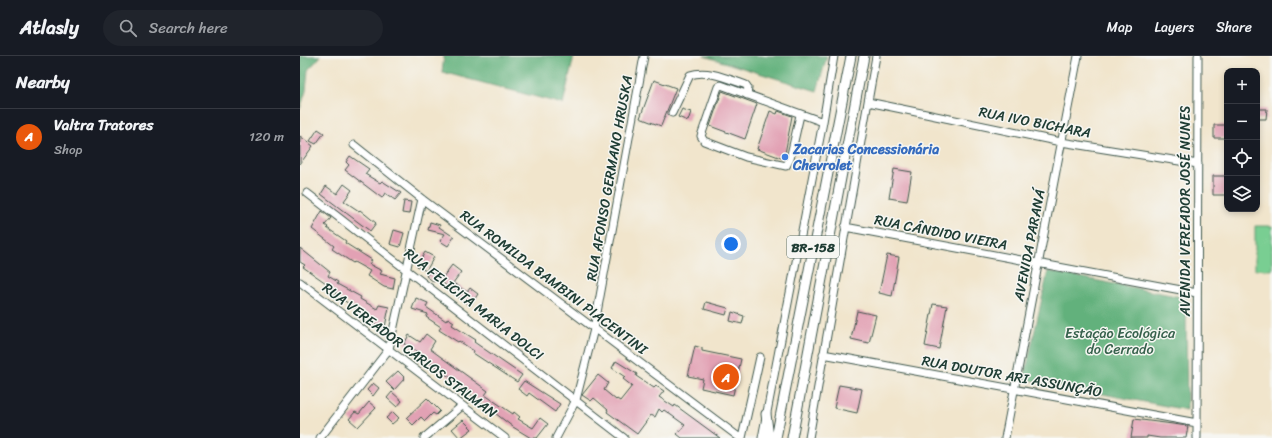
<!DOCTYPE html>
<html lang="en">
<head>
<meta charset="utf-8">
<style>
	:root { --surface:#171b24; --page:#20242c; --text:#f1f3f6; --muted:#9ea1a6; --line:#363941; --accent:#ea580c }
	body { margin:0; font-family:Sriracha,sans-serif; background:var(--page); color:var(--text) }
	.controls { position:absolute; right:12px; top:12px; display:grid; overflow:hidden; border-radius:8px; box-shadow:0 2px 6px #0003 }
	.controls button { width:36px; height:36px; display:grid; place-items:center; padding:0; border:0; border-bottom:1px solid var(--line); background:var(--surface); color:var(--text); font:20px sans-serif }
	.you { position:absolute; left:431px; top:188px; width:14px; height:14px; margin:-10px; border:3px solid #fff; border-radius:50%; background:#1a73e8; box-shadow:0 0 0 6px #1a73e833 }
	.badge { display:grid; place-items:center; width:26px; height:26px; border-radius:50%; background:var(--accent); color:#fff; font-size:13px; font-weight:700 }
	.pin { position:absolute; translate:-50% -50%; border:2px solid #fff; box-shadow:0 1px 4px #0006 }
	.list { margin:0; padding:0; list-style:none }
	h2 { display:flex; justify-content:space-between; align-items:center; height:52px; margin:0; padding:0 16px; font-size:17px }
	h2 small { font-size:13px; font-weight:400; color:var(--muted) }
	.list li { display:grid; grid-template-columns:26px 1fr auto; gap:12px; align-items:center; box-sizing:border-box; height:56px; padding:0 16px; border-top:1px solid var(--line) }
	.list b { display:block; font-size:15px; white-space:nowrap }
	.list p { margin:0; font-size:13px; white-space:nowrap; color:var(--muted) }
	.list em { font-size:13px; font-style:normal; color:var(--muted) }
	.icon { flex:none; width:22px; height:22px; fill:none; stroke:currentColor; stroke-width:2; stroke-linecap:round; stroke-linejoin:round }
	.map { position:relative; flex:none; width:972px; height:382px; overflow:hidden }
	header { display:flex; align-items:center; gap:24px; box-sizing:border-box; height:56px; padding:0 20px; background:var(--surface); border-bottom:1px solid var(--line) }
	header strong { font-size:19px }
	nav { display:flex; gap:22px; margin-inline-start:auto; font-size:14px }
	.search { width:280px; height:36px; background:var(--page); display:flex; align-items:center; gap:10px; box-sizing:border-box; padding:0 14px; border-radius:22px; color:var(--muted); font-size:15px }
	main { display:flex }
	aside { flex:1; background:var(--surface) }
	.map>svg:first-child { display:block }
	.green { fill:#79ce92; stroke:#4c8663 }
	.forest { fill:#62b17c; stroke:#407758 }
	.building { fill:#e2a1b4 }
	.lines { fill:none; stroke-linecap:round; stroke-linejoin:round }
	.minor-casing { stroke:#3e564b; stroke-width:9 }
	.major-casing { stroke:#3e564b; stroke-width:11 }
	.minor { stroke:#fff; stroke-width:7 }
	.major { stroke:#fff; stroke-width:9 }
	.shop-dot { fill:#3f7fe0; stroke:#f6f6f2; stroke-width:1.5 }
	.labels { text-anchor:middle; stroke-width:3; stroke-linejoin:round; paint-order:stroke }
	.shield { fill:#f6f6f2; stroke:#60746d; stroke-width:1 }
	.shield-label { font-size:13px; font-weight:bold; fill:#1f3d34 }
	.street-label { font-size:14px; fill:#1f3d34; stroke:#f6f6f2 }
	.shop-label { font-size:14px; font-weight:bold; fill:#366cbe; stroke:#f6f6f2; text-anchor:start }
	.park-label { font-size:14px; fill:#36614c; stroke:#f6f6f2 }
</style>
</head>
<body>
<header>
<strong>Atlasly</strong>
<div class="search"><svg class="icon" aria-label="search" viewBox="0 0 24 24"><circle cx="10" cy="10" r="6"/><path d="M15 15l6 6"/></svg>Search here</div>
<nav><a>Map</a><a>Layers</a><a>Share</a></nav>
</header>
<main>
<aside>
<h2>Nearby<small></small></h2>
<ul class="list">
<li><span class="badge">A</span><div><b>Valtra Tratores</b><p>Shop</p></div><em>120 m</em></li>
</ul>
</aside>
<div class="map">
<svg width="972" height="382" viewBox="0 0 972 382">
	<rect width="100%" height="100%" fill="#f6f6f2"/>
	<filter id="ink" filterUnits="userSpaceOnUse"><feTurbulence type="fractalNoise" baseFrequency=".025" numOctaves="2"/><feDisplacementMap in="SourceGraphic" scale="8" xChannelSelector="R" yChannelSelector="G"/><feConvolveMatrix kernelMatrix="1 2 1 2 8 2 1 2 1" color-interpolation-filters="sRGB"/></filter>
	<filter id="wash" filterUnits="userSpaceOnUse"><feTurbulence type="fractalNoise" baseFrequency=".012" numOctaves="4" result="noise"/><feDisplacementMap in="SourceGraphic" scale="16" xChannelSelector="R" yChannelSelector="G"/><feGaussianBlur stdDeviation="0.9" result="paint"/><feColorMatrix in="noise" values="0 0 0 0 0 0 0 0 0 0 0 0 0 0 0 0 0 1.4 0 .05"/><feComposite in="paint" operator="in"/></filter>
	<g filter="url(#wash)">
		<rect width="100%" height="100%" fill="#f1e5cc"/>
		<!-- green -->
		<path class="green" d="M955 170H972V214L955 213Z"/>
		<!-- forest -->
		<path class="forest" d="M0 0H21L8 14 6 35 0 53Z
			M144 0H274L263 48 142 16Z
			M404 0H527L517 35Z
			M748 215 886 242 887 354 724 323Z"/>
		<g id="blocks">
			<!-- building -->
			<path class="building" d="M354 24 376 32 361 70 340 62Z
				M422 35 457 48 445 83 410 70Z
				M382 53 391 56 388 65 378 61Z
				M957 53H967L966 63H957Z
				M470 55 477 58 478 55 492 60 484 103 457 93Z
				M914 69H927V82H914Z
				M18 73 24 77 16 88 10 85Z
				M0 80 13 90 0 108Z
				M50 100 69 113 65 118 80 127 82 125 101 137 95 144 85 137 82 142 45 114 49 109 46 106Z
				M594 113 612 116 607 145 589 142Z
				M913 120H927V139H913Z
				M44 128 52 134 44 145 59 155 60 154 76 167 70 175 21 138 26 130 37 138Z
				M104 145 111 146 109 158 102 157Z
				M22 155 31 162 25 169 28 171 27 172 46 185 45 187 72 204 69 208 82 215 80 218 95 222 93 233 84 231 67 220 70 215 54 206 53 207 32 193 34 190 12 173Z
				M130 166 140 169 139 171 154 181 148 190 140 185 145 178 128 174Z
				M94 174 104 177 100 191 90 188Z
				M0 192 30 216 28 220 38 226 37 228 61 241 60 243 77 253 79 249 89 251 85 271 68 267 72 262 35 239 36 236 25 228 26 227 3 211 5 209 0 206Z
				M125 196 134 201 126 215 117 210Z
				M587 199 599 201 592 240 579 237Z
				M152 209 161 216 153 227 167 236 170 232 178 238 170 250 150 235 151 233 140 225Z
				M131 214 139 220 134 226 126 220Z
				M116 242 128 247 126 251 146 265 148 262 154 266 152 269 176 284 174 286 222 319 217 326 173 297 174 295 159 285 158 286 139 274 141 271 126 261 128 258 112 253Z
				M406 246 428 252 426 259 404 253Z
				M633 248 647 250 639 293 625 290Z
				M557 255 576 259 569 287 551 283Z
				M432 256 444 260 442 268 430 265Z
				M126 278 135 285 130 293 188 335 185 339 213 358 214 356 220 361 218 363 233 372 240 362 248 368 237 382H231L213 371 160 330 161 329 116 297 117 295 104 288 109 279 120 286Z
				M395 290 402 292V295L441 303 433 339 401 332 403 323 388 320Z
				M316 305 337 318 336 320 354 332 356 330 364 335 359 341 374 351 375 349 420 382H382L377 378 385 369 364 354 362 356 359 353 355 361 351 359 337 378 307 356 308 354 294 342 291 345 282 339 298 319 308 327 304 334 316 344 317 343 320 345 332 330 323 323 325 321 312 312Z
				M98 315 105 322 94 334 86 326Z
				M224 325 260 348 255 356 229 337 227 340 218 333Z
				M73 327 79 332 73 340 67 334Z
				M539 329 562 333 557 357 534 352Z
				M92 336 102 345 97 351 87 342Z
				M127 342 140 355 136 359 133 357 125 365 121 361 113 369 106 362Z
				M69 346 76 352 58 371 49 363 55 356 59 358Z
				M93 356 99 362 92 368 86 362Z
				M834 363 888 370 886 382H860L847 380V382H831Z
				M163 364 172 373 160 382 152 373Z"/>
		</g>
	</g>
	<g filter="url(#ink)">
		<use href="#blocks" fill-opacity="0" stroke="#3e564b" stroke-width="1"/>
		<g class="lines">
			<!-- minor casing -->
			<g class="minor-casing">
				<path id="minor" d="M568 46 761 86 898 108
					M372 57 390 19C408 13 428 23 446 29L448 32 447 39
					M500 59 490 103 486 110 446 101 404 85 401 80 418 31 421 29 523 66
					M54 89 122 143 440 382
					M7 137 324 382
					M545 171 897 237
					M0 226 205 382
					M523 298 897 367
					M20 382 89 293 122 143
					M124 382 162 350
					M256 382 276 344 294 273 344 0
					M442 382 460 301
					M462 382 523 66 534 0
					M509 382 576 0
					M705 382 778 0
					M897 382 898 0"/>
			</g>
			<!-- major casing -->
			<g class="major-casing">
				<path id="major" d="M466 358 469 382
					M476 382 551 0
					M492 382 564 0"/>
			</g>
			<!-- minor -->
			<use href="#minor" class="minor"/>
			<!-- major -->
			<use href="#major" class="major"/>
		</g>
	</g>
	<!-- markers -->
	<circle class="shop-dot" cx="485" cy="101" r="4"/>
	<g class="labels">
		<!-- shield labels -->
		<rect class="shield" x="487" y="180" width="52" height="22" rx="3"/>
		<g class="shield-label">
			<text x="513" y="196">BR-158</text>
		</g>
		<!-- street labels -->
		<g class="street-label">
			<text transform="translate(735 66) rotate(11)" y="5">RUA IVO BICHARA</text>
			<text transform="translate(309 122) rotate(-80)" y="5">RUA AFONSO GERMANO HRUSKA</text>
			<text transform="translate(885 155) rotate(-90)" y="5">AVENIDA VEREADOR JOSÉ NUNES</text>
			<text transform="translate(641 176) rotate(11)" y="5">RUA CÂNDIDO VIEIRA</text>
			<text transform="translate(729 189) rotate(-79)" y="5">AVENIDA PARANÁ</text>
			<text transform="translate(254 226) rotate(37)" y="5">RUA ROMILDA BAMBINI PIACENTINI</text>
			<text transform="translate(174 248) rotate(38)" y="5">RUA FELICITA MARIA DOLCI</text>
			<text transform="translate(110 294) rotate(37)" y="5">RUA VEREADOR CARLOS STALMAN</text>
			<text transform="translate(712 320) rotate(10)" y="5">RUA DOUTOR ARI ASSUNÇÃO</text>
		</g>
		<!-- shop labels -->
		<g class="shop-label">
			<text x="493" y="98">Zacarias Concessionária<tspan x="493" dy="16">Chevrolet</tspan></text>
		</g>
		<!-- park labels -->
		<g class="park-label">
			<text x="820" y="282">Estação Ecológica<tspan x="820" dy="16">do Cerrado</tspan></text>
		</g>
	</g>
</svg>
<div class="controls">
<button>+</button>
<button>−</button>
<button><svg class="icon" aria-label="locate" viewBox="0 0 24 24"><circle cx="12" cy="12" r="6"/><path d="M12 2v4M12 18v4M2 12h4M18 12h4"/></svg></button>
<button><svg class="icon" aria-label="layers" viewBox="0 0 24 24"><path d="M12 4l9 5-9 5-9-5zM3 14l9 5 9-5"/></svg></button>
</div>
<div class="you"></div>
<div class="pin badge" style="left:426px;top:321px">A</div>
</div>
</main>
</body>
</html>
